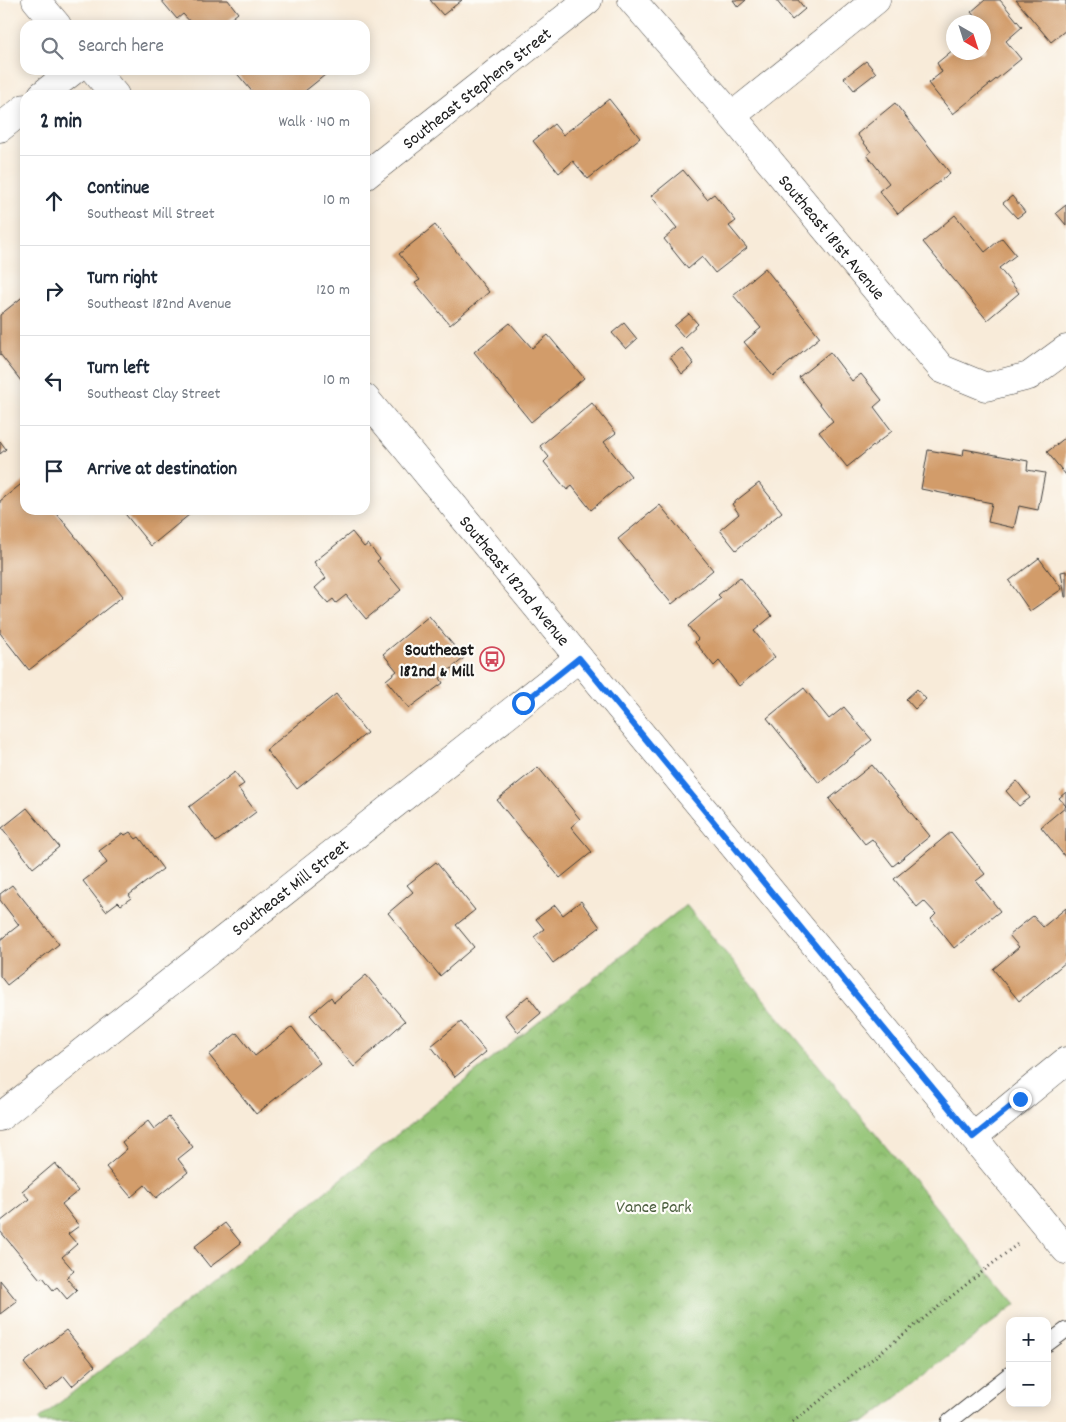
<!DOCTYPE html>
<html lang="en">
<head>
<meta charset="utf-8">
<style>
	:root { --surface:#fff; --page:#f2f2f3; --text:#1f2937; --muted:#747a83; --line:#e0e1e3 }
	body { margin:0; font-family:Dekko,sans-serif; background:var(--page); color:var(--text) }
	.controls { position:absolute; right:15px; bottom:15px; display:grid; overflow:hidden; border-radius:10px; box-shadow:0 2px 12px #0003 }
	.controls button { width:45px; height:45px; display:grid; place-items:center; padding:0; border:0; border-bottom:1px solid var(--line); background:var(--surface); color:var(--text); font:25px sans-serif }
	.compass { position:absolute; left:946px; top:15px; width:45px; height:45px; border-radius:50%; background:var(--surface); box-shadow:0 2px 12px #0003; rotate:141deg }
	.stop { position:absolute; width:15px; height:15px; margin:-11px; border:4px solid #1a73e8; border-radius:50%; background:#fff }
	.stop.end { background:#1a73e8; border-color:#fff; box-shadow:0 1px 5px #0008 }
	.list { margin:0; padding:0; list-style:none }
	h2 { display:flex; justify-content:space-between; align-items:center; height:65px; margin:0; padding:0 20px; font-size:21px }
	h2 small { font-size:16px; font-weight:400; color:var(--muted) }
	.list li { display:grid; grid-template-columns:32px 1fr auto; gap:15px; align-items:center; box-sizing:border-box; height:90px; padding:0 20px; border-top:1px solid var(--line) }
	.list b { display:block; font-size:19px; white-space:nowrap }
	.list p { margin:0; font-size:16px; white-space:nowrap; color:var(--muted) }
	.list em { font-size:16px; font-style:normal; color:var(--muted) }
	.icon { flex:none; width:28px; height:28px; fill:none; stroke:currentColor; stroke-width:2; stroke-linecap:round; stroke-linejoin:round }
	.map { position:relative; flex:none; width:1066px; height:1422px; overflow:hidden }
	.search { position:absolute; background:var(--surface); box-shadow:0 2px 12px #0003; left:20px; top:20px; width:350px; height:55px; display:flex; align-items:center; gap:12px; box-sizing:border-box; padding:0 18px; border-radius:15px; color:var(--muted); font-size:19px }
	.panel { position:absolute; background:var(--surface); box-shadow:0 2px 12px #0003; left:20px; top:90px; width:350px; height:425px; border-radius:15px }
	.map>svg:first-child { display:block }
	.park { fill:url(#park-crowns); stroke:#566f47 }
	.building { fill:#d29c6b }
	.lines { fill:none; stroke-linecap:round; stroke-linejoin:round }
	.lane-casing { stroke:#3d3b38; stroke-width:17 }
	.street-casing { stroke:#3d3b38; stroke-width:29 }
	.primary-casing { stroke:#3d3b38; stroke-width:29 }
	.path { stroke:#3d3b38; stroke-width:3; stroke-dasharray:1 4; stroke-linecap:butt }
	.lane { stroke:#fff; stroke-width:15 }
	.street { stroke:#fff; stroke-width:28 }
	.primary { stroke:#fff; stroke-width:28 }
	.route { stroke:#1a73e8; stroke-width:6 }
	.labels { text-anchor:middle; stroke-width:4.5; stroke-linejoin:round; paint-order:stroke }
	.street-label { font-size:18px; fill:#1c1c1c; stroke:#fdfcf7 }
	.poi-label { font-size:18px; font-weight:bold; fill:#1c1c1c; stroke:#fdfcf7; text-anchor:end }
	.park-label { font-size:18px; fill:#4b5e3e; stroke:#fdfcf7 }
</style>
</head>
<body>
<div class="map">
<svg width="1066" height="1422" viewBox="0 0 1066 1422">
	<defs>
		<pattern id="park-crowns" width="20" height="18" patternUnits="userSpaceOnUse" patternTransform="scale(1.25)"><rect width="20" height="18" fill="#91c272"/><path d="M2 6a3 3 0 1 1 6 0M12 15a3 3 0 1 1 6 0" fill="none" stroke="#7ca662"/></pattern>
	</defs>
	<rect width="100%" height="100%" fill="#fdfcf7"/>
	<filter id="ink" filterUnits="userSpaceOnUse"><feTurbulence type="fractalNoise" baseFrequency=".02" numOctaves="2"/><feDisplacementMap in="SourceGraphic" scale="10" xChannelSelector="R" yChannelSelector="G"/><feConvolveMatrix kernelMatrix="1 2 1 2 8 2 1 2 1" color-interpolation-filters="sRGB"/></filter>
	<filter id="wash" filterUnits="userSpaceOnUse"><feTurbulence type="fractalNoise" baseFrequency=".0096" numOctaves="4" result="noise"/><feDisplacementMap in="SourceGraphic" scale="20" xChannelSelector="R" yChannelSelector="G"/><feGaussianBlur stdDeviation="1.12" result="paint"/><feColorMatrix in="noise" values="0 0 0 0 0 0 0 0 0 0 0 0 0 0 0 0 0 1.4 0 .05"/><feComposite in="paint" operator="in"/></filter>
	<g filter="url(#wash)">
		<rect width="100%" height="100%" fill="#f8ebd9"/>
		<!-- park -->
		<path class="park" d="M686 905 1016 1304 865 1422H40L38 1420Z"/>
		<g id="blocks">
			<!-- building -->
			<path class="building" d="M161 0H228L238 13 223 25H193L183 14 177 19Z
				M430 0H462L443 15Z
				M733 0H746L738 7Z
				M776 0H798L805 9 792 20Z
				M985 0H1000L1022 27 1006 41 1021 59 953 114 928 83 942 72 937 63 954 49V52H984V22H979L971 12Z
				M1016 0H1066V30L1051 42Z
				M866 61 876 73 854 90 844 78Z
				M234 70H321L325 75 300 95H255Z
				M609 99 640 138 588 179 573 161 559 173 533 141 554 124 563 135Z
				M895 103 950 173 898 214 879 191 889 183 867 155 871 152 857 134Z
				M683 170 707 199 714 194 736 221 729 226 747 248 715 273 702 257 688 269 664 239 677 228 651 196Z
				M1012 196 1025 212 1017 218 1003 203Z
				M1066 205V225L1056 213Z
				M955 215 985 252 1002 238 1016 255 999 268 1019 293 987 320 923 242Z
				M435 225 489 292 450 325 415 283 420 280 399 254Z
				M765 268 820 337 773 376 744 342 761 328 733 295Z
				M25 295V386L0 354V315Z
				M689 314 698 324 684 337 674 326Z
				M510 323 532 348 548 335 584 378 531 422 474 352Z
				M624 323 637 339 626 349 612 333Z
				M682 348 694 364 682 374 670 357Z
				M830 352 852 381 861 374 882 400 874 407 892 431 847 467 819 432 833 421 799 377Z
				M592 403 616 433 604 442 631 476 591 510 572 486 567 490 544 462 549 457 540 446Z
				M1066 437V475L1047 452Z
				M0 441 6 449 0 454Z
				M964 449 1028 461 1027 470 1045 473 1038 510 1019 506 1014 528 988 522 992 503 921 489 928 450 963 456Z
				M25 481V510H54L123 596 29 670 0 633V501Z
				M759 483 782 512 736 550 720 530 739 514 732 504Z
				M660 505 713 570 672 604 618 539Z
				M122 510H195L151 546Z
				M352 532 364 547 368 544 380 559 377 561 401 590 366 619 346 595 336 603 333 599 328 603 315 588 326 578 314 562Z
				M1039 558 1062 589 1030 611 1009 581Z
				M1066 571V597H1065L1061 572Z
				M740 577 772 616 754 631 775 657 739 686 719 661 714 666 695 642 698 639 688 626 721 598 718 595Z
				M429 616 464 658 440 678 443 683 409 708 386 680 397 671 383 654Z
				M804 688 829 719 844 707 872 740 819 783 767 718Z
				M917 689 926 699 915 709 906 699Z
				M336 694 367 733 297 789 266 750Z
				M872 765 930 836 893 866 872 839 865 844 829 799Z
				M538 767 580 819 571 827 592 852 560 878 497 800Z
				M235 772 244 784 238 788 256 812 216 842 189 807Z
				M1017 781 1030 798 1019 806 1006 791Z
				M1066 792V806L1059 798Z
				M1066 806V858L1041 827Z
				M27 808 59 847 33 868 2 828Z
				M130 832 136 839 139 837 163 869 129 895 131 898 121 905 118 902 106 911 83 881 107 863 99 851 123 833 125 835Z
				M951 832 985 874 976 881 1000 911 954 948 931 919 936 914 924 901 917 907 894 879Z
				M436 862 475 910 456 925 474 947 440 976 388 913 413 892 407 885Z
				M12 885 59 944 7 985 0 976V940L19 925 0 900V894Z
				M581 901 600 927 553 963 534 937 544 929 536 919 555 905 563 915Z
				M1066 908V962L1019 1001 993 969 1019 947 1009 935 1033 916 1043 927Z
				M366 975 405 1021 354 1067 310 1015 331 997 334 1002Z
				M528 996 541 1013 518 1032 505 1015Z
				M461 1022 486 1052 455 1077 431 1046Z
				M292 1027 320 1063 256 1114 209 1055 237 1033 255 1056Z
				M169 1117 193 1147 178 1159 188 1172 156 1198 145 1185 131 1197 106 1167 127 1149 122 1142 148 1121 154 1129Z
				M55 1163 78 1191 62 1204 79 1226 68 1234 77 1244 62 1257 74 1271 66 1278 77 1290 67 1299 57 1287 53 1290 43 1277 40 1279 0 1231V1222L29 1199 22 1191Z
				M225 1223 241 1243 210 1267 194 1247Z
				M0 1280 17 1301 0 1314Z
				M66 1330 95 1366 72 1386 64 1376 46 1391 24 1363Z"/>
		</g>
	</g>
	<g filter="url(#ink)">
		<use href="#blocks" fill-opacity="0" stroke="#3d3b38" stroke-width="1"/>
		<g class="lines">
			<!-- lane casing -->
			<g class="lane-casing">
				<path id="lane" d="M1047 1344 1066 1330
					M949 1422 1010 1374"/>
			</g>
			<!-- street casing -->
			<g class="street-casing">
				<g id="street">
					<path id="s1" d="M632 0 732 116 942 369 986 387 1029 376 1066 349"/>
					<path d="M42 95 74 70"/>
					<path d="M732 116 876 0"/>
					<path d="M0 128 25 108"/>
					<path id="s2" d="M365 176 588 0"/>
					<path id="s3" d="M0 1117 579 658"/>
					<path d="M973 1137 1066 1061"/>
				</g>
			</g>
			<!-- primary casing -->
			<g class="primary-casing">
				<g id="primary">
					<path d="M36 0 57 25"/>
					<path d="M94 70 115 95"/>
					<path id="s4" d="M365 398 1066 1250"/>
				</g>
			</g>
			<!-- path -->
			<path class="path" d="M793 1422 1020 1242"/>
			<!-- lane -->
			<use href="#lane" class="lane"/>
			<!-- street -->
			<use href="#street" class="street"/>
			<!-- primary -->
			<use href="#primary" class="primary"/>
		</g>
	</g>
	<g class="lines" filter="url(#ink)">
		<!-- route -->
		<path class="route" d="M523 703 579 658 973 1137 1020 1099"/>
	</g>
	<!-- icons -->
	<defs>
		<g id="bus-ring" transform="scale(1.25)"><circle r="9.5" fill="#fdfcf7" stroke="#d1495b" stroke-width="1.5"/><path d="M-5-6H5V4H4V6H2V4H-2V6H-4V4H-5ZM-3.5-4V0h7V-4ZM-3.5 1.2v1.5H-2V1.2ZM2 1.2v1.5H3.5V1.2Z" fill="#d1495b"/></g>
	</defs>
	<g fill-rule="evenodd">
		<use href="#bus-ring" x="492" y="659"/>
	</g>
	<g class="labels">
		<!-- street labels -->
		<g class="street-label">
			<text dy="6" stroke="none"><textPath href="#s2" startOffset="142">Southeast Stephens Street</textPath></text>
			<text dy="6" stroke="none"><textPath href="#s1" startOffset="310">Southeast 181st Avenue</textPath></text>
			<text dy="6" stroke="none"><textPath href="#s4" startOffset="236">Southeast 182nd Avenue</textPath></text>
			<text dy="6" stroke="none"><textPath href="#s3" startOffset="370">Southeast Mill Street</textPath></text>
		</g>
		<!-- poi labels -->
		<g class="poi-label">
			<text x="474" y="655">Southeast<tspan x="474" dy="21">182nd &amp; Mill</tspan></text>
		</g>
		<!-- park labels -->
		<g class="park-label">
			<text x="654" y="1212">Vance Park</text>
		</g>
	</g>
</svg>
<div class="controls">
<button>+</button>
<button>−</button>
</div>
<svg class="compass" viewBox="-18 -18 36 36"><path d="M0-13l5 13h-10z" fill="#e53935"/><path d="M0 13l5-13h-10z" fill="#747a83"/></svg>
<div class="stop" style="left:523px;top:703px"></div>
<div class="stop end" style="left:1020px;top:1099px"></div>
<div class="search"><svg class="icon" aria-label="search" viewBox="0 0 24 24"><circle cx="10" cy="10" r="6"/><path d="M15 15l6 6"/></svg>Search here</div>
<section class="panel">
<h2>2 min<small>Walk · 140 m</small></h2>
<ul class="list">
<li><svg class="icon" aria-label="ahead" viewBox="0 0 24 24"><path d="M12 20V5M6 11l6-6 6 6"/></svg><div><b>Continue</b><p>Southeast Mill Street</p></div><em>10 m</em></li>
<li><svg class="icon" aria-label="right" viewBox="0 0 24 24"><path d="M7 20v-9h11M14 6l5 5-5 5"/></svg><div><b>Turn right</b><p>Southeast 182nd Avenue</p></div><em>120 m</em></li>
<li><svg class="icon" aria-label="left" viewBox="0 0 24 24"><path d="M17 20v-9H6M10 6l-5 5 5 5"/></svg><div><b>Turn left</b><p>Southeast Clay Street</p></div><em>10 m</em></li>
<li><svg class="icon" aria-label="arrive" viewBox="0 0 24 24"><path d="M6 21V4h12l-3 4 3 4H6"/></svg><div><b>Arrive at destination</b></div></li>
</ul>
</section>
</div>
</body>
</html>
